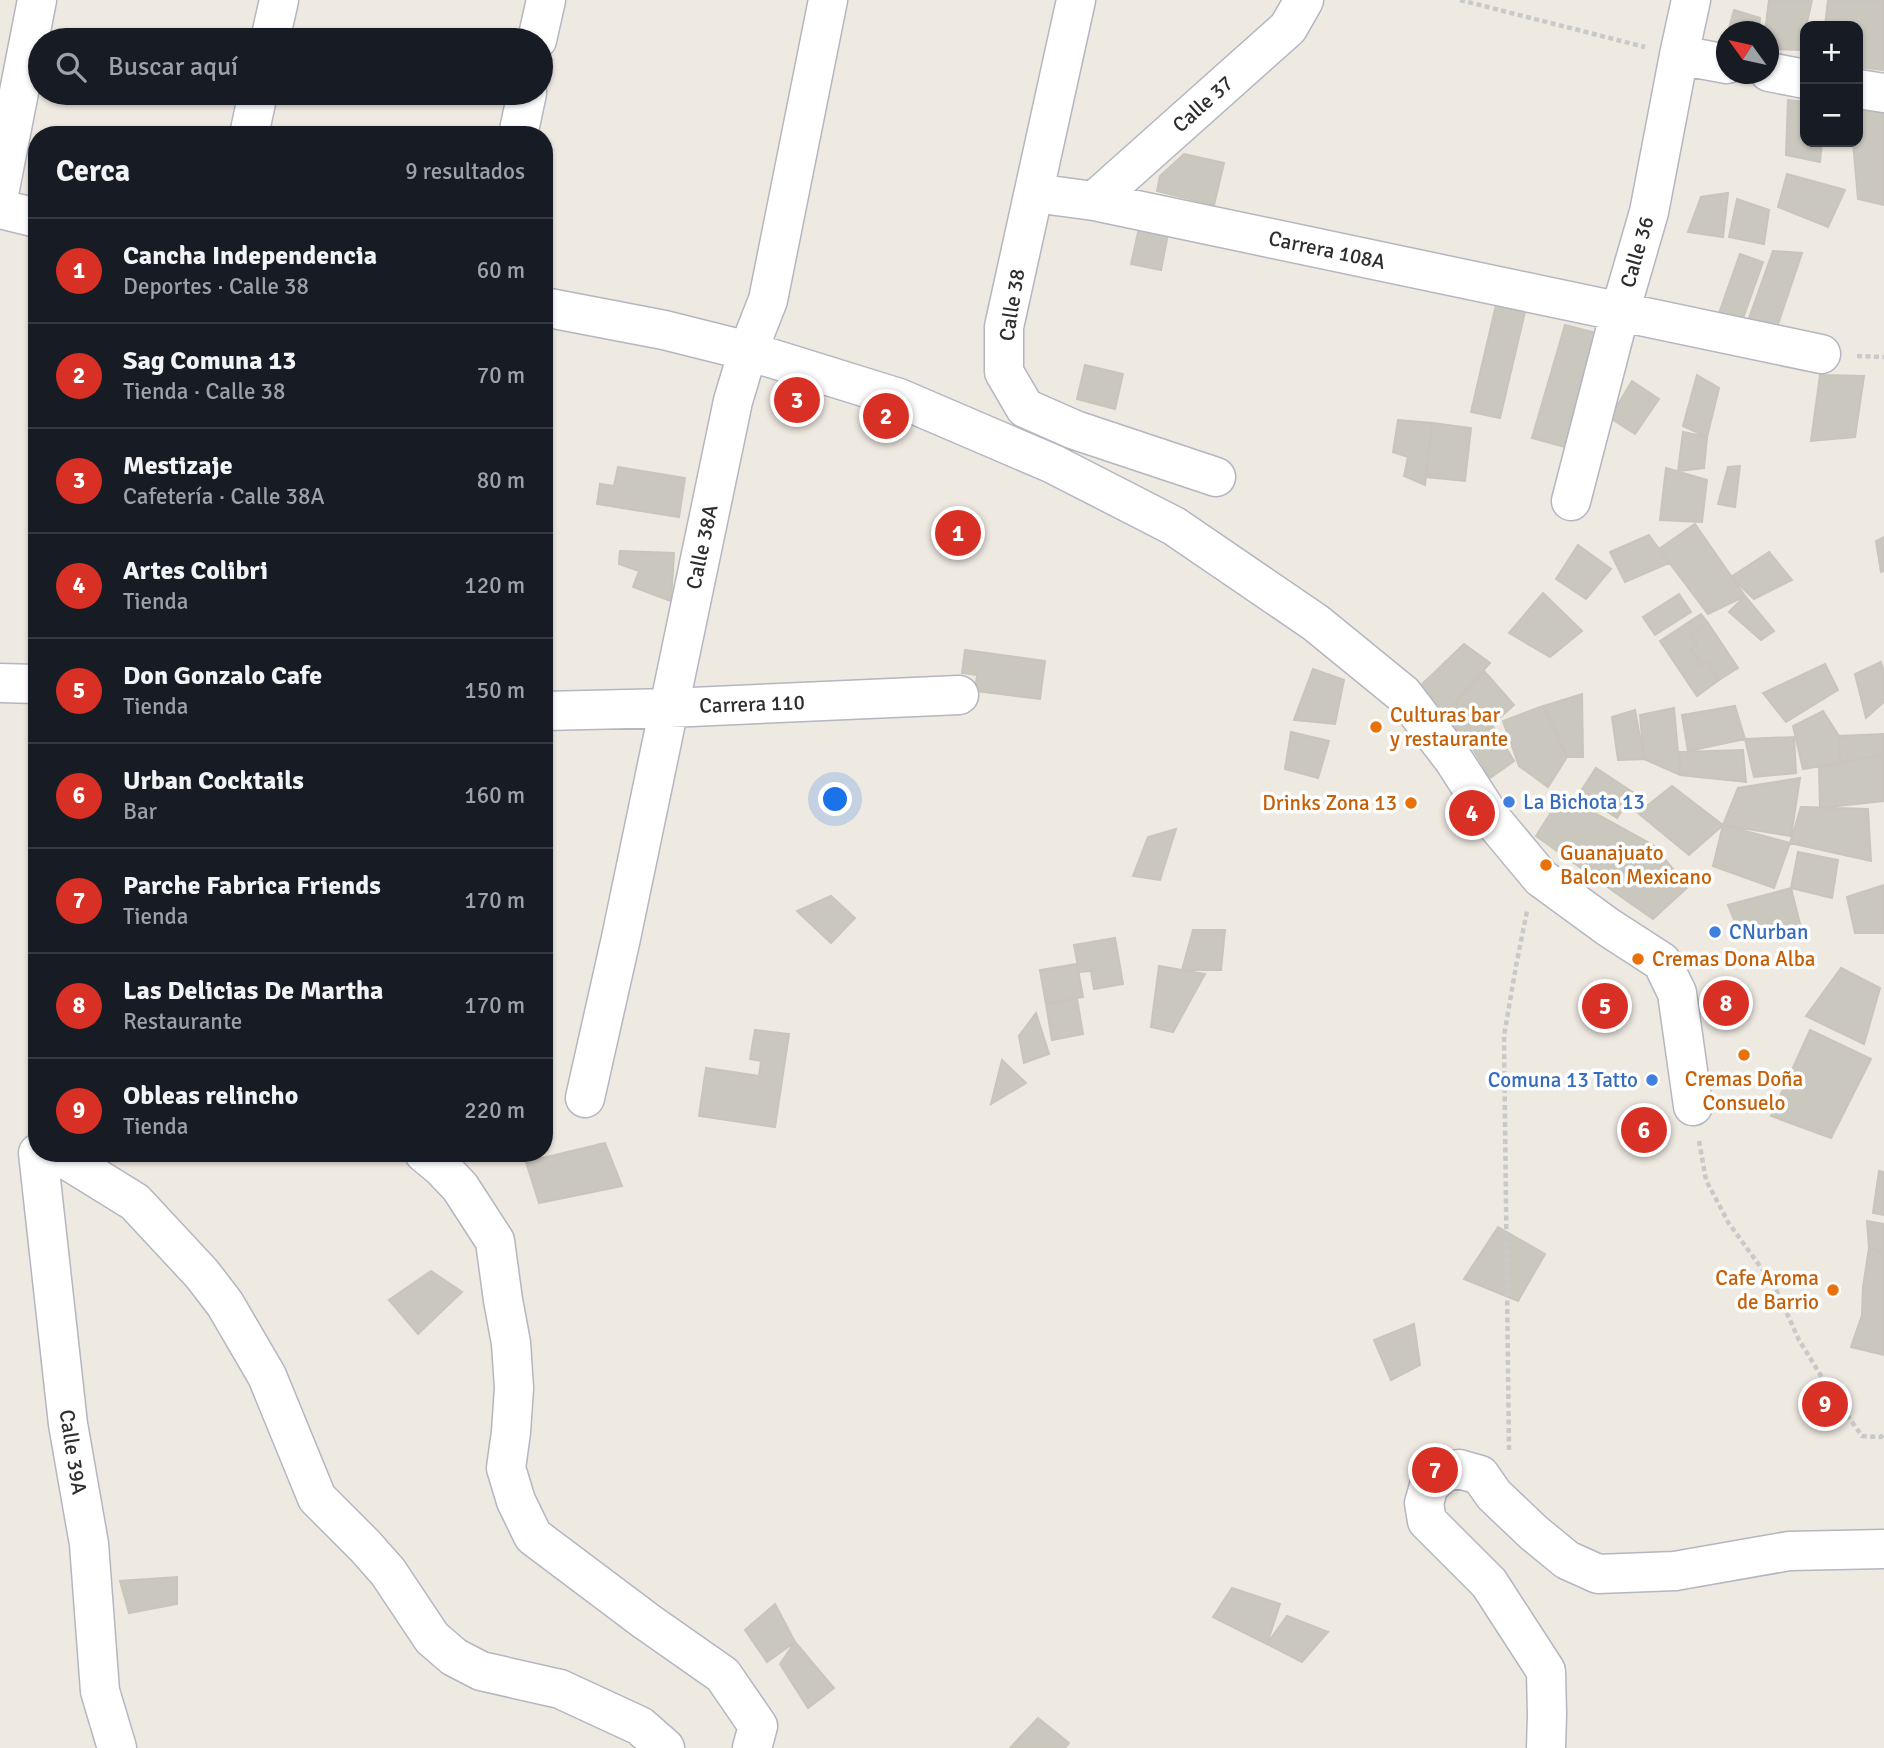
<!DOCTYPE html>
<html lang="es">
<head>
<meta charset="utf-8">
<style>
	:root { --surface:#171b24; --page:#242831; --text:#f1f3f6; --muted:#9ea1a6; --line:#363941; --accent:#d93025 }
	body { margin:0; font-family:Signika,sans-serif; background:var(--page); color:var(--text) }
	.controls { position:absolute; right:21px; top:21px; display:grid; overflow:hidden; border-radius:14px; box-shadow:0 2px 5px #0004 }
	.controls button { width:63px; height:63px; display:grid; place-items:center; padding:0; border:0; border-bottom:2px solid var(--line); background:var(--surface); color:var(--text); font:35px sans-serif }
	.compass { position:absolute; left:1716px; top:21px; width:63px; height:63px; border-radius:50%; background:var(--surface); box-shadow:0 2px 5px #0004; rotate:303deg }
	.you { position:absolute; left:836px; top:800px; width:24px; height:24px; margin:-18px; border:5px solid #fff; border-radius:50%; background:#1a73e8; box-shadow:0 0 0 10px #1a73e833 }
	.badge { display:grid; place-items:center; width:46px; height:46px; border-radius:50%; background:var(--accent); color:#fff; font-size:23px; font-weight:700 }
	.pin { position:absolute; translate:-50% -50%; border:4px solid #fff; box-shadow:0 2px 7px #0006 }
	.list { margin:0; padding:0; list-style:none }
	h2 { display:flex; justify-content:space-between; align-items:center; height:91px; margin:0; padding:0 28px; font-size:30px }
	h2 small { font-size:23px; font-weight:400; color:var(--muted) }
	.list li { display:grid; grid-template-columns:46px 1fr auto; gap:21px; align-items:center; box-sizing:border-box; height:105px; padding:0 28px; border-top:2px solid var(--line) }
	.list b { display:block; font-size:26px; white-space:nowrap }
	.list p { margin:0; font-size:23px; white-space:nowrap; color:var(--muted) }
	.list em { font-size:23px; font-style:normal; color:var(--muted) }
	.icon { flex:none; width:38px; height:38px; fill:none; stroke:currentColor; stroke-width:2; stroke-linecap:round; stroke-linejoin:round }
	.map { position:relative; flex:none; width:1884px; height:1748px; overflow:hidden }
	.search { position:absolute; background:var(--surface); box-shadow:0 2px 5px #0004; left:28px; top:28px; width:525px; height:77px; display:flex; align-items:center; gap:18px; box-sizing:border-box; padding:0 24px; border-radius:38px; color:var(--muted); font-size:26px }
	.panel { position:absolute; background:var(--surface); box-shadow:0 2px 5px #0004; left:28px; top:126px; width:525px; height:1036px; border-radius:28px }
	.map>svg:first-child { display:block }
	.building { fill:#cac7bf; stroke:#cac5ba; stroke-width:2 }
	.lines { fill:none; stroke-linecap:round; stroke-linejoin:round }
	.minor-casing { stroke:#b4b6c0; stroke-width:41 }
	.path { stroke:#c9c9c9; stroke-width:4.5; stroke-dasharray:5 3.5; stroke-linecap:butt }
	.minor { stroke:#fff; stroke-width:38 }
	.food-dot { fill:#e8710a; stroke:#fff; stroke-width:2.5 }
	.shop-dot { fill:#3f7fe0; stroke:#fff; stroke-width:2.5 }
	.labels { text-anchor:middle; stroke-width:7; stroke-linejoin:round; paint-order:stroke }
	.street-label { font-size:21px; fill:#2e2e2e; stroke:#fff }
	.food-label { font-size:21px; fill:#c56008; stroke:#fff; text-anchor:start }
	.shop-label { font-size:21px; fill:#366cbe; stroke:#fff; text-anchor:start }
</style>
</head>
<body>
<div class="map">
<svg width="1884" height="1748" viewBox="0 0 1884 1748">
	<rect width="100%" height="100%" fill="#eee9e1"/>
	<!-- building -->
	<path class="building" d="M1769 0H1812L1801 50 1769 49V32H1765Z
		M1828 0H1884V70L1858 67V26H1825Z
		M1734 10 1760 18 1759 32H1728Z
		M1788 100 1805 102V142H1822L1820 162 1786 155Z
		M1884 107V205L1858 199 1853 142H1858V111Z
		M1184 154 1224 163 1214 205 1157 191 1160 176Z
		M1787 174 1845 190 1828 227 1778 207Z
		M1728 193 1723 237 1688 232 1701 197Z
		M1737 199 1769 210 1764 244 1729 237Z
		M1139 228 1168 234 1161 270 1131 264Z
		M1773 251 1802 253 1777 327 1749 318Z
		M1740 254 1763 262 1742 321 1718 316Z
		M1496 305 1525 312 1500 418 1471 412Z
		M1565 325 1600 334 1576 450 1532 438Z
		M1085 365 1123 374 1115 409 1077 399Z
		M1697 375 1719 388 1707 437 1683 426Z
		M1820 375 1864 376 1855 437 1811 441Z
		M1632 381 1659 399 1635 434 1610 418Z
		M1398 420 1432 423 1425 485 1404 476 1408 457 1393 452Z
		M1432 423 1471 428 1465 481 1426 477Z
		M1683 432 1707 437 1704 468 1678 471Z
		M1740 466 1735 507 1718 504 1728 467Z
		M618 467 685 478 679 517 597 504 600 484 614 486Z
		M1666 468 1707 480 1702 522 1660 520Z
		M1695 524 1745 596 1708 614 1659 549Z
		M1649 535 1669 563 1625 582 1610 552Z
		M1884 537V571L1881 572 1876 541Z
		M1578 545 1611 569 1586 599 1556 579Z
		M620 551 674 553 671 601 633 587 639 571 619 564Z
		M1769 552 1792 580 1754 599 1731 577Z
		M1543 593 1582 631 1550 657 1509 633Z
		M1679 594 1691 612 1655 635 1643 617Z
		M1745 596 1774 631 1761 640 1729 612Z
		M1701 614 1708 623 1691 635 1697 645 1691 649 1701 665 1707 662 1719 680 1697 696 1660 641Z
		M1708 623 1738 668 1719 680 1707 662 1701 665 1691 649 1697 645 1691 635Z
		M1464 644 1490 663 1444 715 1420 686Z
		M965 650 1045 661 1040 699 975 691 977 675 962 673Z
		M1881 662 1884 672V702L1866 718 1855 674Z
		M1825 664 1838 690 1786 722 1763 693Z
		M1313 669 1344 680 1335 724 1294 720Z
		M1484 671 1514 705 1470 744 1444 715Z
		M1582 694 1583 757H1567L1543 706Z
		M1543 706 1567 757 1548 787 1519 766 1503 721Z
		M1735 706 1745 739 1688 751 1682 715Z
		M1674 708 1680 775 1644 759 1640 715Z
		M1635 710 1644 759 1618 760 1612 717Z
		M1823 711 1839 736 1840 763 1803 769 1793 726Z
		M1492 725 1514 761 1490 778 1470 744Z
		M1291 732 1329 741 1318 778 1285 769Z
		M1884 734V754L1840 763 1839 736Z
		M1794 737 1796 773 1754 777 1745 739Z
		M1743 750 1746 782 1680 775V752Z
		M1884 754V801L1820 808 1819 767Z
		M1596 768 1634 793 1617 818 1579 794Z
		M1800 778 1791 836 1723 825 1738 788Z
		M1672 786 1723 825 1689 855 1638 813Z
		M1562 795 1653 845 1613 891 1536 836Z
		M1801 807 1868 809 1871 861 1790 843Z
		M1723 825 1790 843 1774 888 1713 866Z
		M1176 829 1160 880 1133 876 1148 837Z
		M1653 845 1688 887 1653 919 1613 891Z
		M1798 852 1838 860 1832 898 1791 888Z
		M1884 885V933H1855L1847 897Z
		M1791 888 1802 932 1742 939 1728 905Z
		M831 896 855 918 831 943 797 911Z
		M1193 930H1225L1221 970H1182Z
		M1115 938 1123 984 1094 989 1091 971 1079 972 1074 945Z
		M1077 964 1083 997 1046 1004 1040 970Z
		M1159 966 1205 974 1173 1032 1151 1027Z
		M1841 968 1880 988 1864 1044 1806 1016Z
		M1077 999 1083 1034 1052 1040 1046 1004Z
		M1036 1013 1049 1054 1024 1063 1019 1036Z
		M755 1030 789 1034 775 1127 699 1116 706 1068 759 1076 761 1061 750 1059Z
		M1810 1030 1871 1059 1831 1138 1771 1116Z
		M1002 1060 1026 1083 991 1104Z
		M605 1143 622 1186 539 1203 526 1162Z
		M1879 1171 1884 1172V1215L1873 1213Z
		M1867 1221 1884 1224V1253L1869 1248Z
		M1498 1227 1545 1254 1518 1301 1464 1279Z
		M1869 1248 1884 1253V1355L1851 1347 1862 1315 1863 1287Z
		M431 1271 462 1292 418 1334 389 1300Z
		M1414 1324 1420 1365 1391 1380 1374 1340Z
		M177 1577V1604L129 1613 120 1581Z
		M1232 1588 1280 1604 1267 1644 1213 1617Z
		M775 1604 795 1642 767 1662 745 1630Z
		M1287 1616 1328 1632 1302 1662 1267 1644Z
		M795 1642 834 1688 808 1708 780 1664Z
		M1038 1718 1069 1743 1065 1748H1010Z"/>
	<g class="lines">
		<!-- minor casing -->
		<g class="minor-casing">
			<path id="minor" d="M1076 0 1004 327V372L1025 408 1075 430 1216 477
				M270 40 279 0
				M537 40 546 0
				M1679 55 1727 64
				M1769 72 1805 79
				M1858 89 1884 93
				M249 135 258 93
				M518 135 527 93
				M0 189 37 0
				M1034 193 1094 201 1821 354
				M1094 201 1288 28 1304 0
				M0 209 37 218
				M544 307 664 330 748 351 899 398 1053 464 1174 526 1316 623 1403 694 1453 759 1491 818 1541 878 1608 927 1662 962 1677 993 1693 1106
				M1571 501 1620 312 1649 212 1679 55 1691 0
				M0 683 37 684
				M544 711 669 708 959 695
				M585 1098 621 938 733 401 748 351 768 300 828 0
				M38 1153 68 1424 89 1544 100 1691 117 1748
				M50 1153 72 1163 135 1202 202 1274 225 1304 267 1376 317 1498 365 1546 388 1572 432 1638 454 1657 481 1671 560 1689 640 1726 665 1748
				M424 1153 441 1167 460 1187 495 1241 503 1300 511 1343 514 1388 511 1432 506 1468 516 1501 533 1536 646 1621 723 1675 758 1726 752 1748
				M1546 1748 1547 1715 1546 1671 1489 1583 1427 1521 1424 1503 1429 1486 1444 1472 1459 1469 1480 1475 1494 1495 1534 1533 1567 1560 1598 1574 1675 1571 1789 1551 1884 1549"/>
		</g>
		<!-- path -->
		<path class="path" d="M1460 0 1645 47
			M1857 356 1884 357
			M1699 1141 1706 1180 1728 1222 1775 1287 1799 1340 1834 1397 1862 1436 1881 1437 1884 1434
			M1509 1450 1504 1036 1516 966 1527 911"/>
		<!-- minor -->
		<use href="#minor" class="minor"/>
	</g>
	<!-- markers -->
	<g class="food-dot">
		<circle cx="1376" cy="727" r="7"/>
		<circle cx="1411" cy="803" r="7"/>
		<circle cx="1546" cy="865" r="7"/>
		<circle cx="1638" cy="959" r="7"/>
		<circle cx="1744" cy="1055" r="7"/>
		<circle cx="1833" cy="1290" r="7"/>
	</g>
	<g class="shop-dot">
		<circle cx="1509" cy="802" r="7"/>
		<circle cx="1715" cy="932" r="7"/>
		<circle cx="1652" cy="1080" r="7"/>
	</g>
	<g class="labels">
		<!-- street labels -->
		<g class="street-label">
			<text transform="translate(1203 104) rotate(-42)" y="7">Calle 37</text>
			<text transform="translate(1327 250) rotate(12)" y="7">Carrera 108A</text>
			<text transform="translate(1637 252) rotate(-74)" y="7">Calle 36</text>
			<text transform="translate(1012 305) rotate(-81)" y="7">Calle 38</text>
			<text transform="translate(702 547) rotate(-78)" y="7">Calle 38A</text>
			<text transform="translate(752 704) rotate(-2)" y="7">Carrera 110</text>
			<text transform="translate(73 1452) rotate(81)" y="7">Calle 39A</text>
		</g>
		<!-- food labels -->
		<g class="food-label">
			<text x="1390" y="722">Culturas bar<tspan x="1390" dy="24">y restaurante</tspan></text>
			<text x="1397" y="810" text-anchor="end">Drinks Zona 13</text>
			<text x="1560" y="860">Guanajuato<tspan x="1560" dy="24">Balcon Mexicano</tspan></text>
			<text x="1652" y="966">Cremas Dona Alba</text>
			<text x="1744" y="1086" text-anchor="middle">Cremas Doña<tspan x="1744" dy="24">Consuelo</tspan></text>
			<text x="1819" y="1285" text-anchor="end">Cafe Aroma<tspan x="1819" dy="24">de Barrio</tspan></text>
		</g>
		<!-- shop labels -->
		<g class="shop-label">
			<text x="1523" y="809">La Bichota 13</text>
			<text x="1729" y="939">CNurban</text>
			<text x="1638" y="1087" text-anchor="end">Comuna 13 Tatto</text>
		</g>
	</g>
</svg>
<div class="controls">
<button>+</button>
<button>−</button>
</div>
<svg class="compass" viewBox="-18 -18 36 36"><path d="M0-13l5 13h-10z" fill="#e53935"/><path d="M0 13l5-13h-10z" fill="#9ea1a6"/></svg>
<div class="you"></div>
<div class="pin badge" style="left:958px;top:533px">1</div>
<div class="pin badge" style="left:886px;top:416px">2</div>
<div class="pin badge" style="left:797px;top:400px">3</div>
<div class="pin badge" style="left:1472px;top:813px">4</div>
<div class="pin badge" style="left:1605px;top:1006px">5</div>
<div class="pin badge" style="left:1644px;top:1130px">6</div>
<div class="pin badge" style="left:1435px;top:1470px">7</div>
<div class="pin badge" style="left:1726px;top:1003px">8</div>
<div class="pin badge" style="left:1825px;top:1404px">9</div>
<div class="search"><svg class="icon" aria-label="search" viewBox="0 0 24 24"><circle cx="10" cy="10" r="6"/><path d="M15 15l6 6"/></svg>Buscar aquí</div>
<section class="panel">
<h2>Cerca<small>9 resultados</small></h2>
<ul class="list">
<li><span class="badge">1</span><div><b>Cancha Independencia</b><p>Deportes · Calle 38</p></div><em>60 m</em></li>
<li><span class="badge">2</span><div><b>Sag Comuna 13</b><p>Tienda · Calle 38</p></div><em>70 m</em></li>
<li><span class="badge">3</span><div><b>Mestizaje</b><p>Cafetería · Calle 38A</p></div><em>80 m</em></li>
<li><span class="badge">4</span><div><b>Artes Colibri</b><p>Tienda</p></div><em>120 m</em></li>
<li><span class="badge">5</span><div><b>Don Gonzalo Cafe</b><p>Tienda</p></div><em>150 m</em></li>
<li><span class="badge">6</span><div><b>Urban Cocktails</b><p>Bar</p></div><em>160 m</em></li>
<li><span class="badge">7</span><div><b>Parche Fabrica Friends</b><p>Tienda</p></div><em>170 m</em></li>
<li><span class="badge">8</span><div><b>Las Delicias De Martha</b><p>Restaurante</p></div><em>170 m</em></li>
<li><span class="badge">9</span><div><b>Obleas relincho</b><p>Tienda</p></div><em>220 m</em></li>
</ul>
</section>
</div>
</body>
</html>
